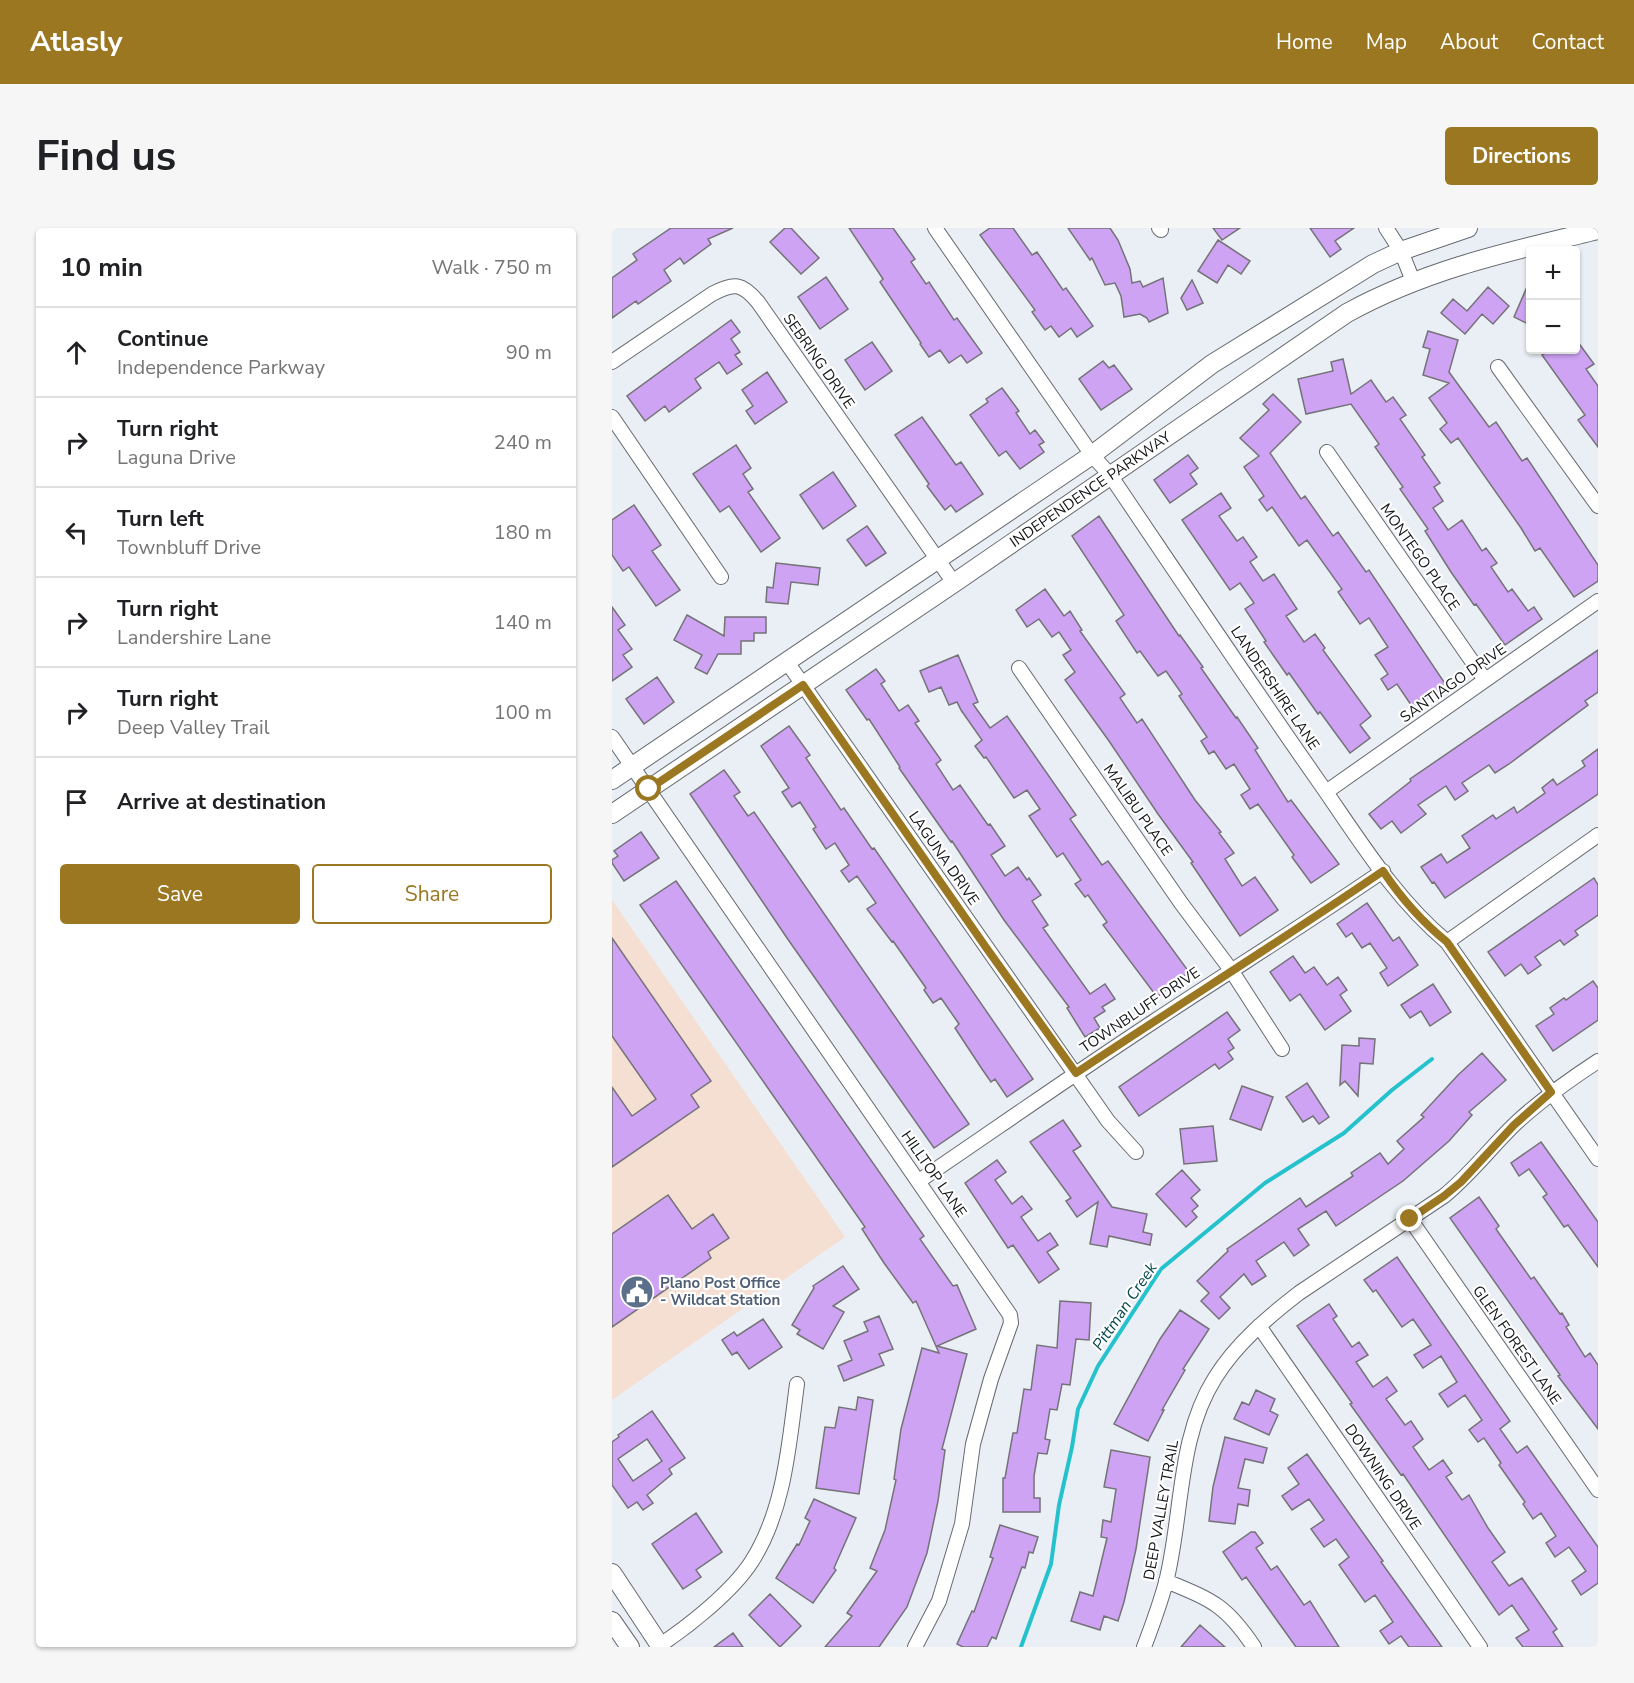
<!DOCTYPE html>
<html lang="en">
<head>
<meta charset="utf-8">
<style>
	:root { --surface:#fff; --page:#f6f6f6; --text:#202124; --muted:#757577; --line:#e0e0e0; --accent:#9b7722 }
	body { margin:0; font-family:"Nunito Sans",sans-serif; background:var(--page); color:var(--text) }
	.controls { position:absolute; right:18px; top:18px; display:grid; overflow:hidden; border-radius:6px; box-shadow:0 2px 4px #0004 }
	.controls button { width:54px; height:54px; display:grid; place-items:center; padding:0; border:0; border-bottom:2px solid var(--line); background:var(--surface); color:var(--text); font:30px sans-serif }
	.stop { position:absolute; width:18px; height:18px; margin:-14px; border:4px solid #9b7722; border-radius:50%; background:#fff }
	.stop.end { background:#9b7722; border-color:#fff; box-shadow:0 2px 6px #0008 }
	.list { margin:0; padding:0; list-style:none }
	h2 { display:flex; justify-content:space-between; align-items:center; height:78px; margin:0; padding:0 24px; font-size:26px }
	h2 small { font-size:20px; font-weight:400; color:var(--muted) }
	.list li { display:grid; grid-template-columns:39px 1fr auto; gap:18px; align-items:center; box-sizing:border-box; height:90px; padding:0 24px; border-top:2px solid var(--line) }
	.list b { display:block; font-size:22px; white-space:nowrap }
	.list p { margin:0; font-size:20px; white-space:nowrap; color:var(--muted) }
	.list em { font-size:20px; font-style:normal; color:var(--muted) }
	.actions { display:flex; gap:12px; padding:18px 24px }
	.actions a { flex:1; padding:14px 0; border:2px solid var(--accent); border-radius:6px; text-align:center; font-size:21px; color:var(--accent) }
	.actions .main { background:var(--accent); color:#fff }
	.icon { flex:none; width:33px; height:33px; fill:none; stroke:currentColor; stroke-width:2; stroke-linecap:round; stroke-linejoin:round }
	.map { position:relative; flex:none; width:986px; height:1419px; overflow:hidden; border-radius:6px }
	header { display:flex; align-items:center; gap:36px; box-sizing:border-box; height:84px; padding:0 30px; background:var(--accent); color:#fff }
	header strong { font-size:28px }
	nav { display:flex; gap:33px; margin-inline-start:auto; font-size:21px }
	.intro { display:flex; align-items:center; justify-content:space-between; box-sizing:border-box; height:144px; padding:0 36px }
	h1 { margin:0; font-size:42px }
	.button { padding:15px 27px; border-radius:6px; background:var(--accent); color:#fff; font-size:21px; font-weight:700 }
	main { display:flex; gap:36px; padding:0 36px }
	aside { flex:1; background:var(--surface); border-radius:6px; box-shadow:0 2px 4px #0004 }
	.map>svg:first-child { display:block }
	.commercial { fill:#f5dfd2 }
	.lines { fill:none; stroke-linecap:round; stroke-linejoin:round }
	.stream { stroke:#25c2cd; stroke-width:4 }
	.building { fill:#cea3f4; stroke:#757278; stroke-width:1.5; fill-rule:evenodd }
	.street-casing { stroke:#656a70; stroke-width:16 }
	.secondary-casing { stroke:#656a70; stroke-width:20 }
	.street { stroke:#fff; stroke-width:14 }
	.secondary { stroke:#fff; stroke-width:18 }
	.route { stroke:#9b7722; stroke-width:8 }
	.labels { text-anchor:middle; stroke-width:4.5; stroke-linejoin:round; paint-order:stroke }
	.street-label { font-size:15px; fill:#121416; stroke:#fff }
	.service-label { font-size:15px; font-weight:bold; fill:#4e5e75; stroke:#fff; text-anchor:start }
	.water-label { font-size:16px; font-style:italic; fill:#03464b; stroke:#fff }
</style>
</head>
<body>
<header>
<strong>Atlasly</strong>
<nav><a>Home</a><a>Map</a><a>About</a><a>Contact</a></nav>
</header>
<div class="intro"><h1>Find us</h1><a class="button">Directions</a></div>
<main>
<aside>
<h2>10 min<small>Walk · 750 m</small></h2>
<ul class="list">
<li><svg class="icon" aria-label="ahead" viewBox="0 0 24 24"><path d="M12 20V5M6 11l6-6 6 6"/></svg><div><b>Continue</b><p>Independence Parkway</p></div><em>90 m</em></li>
<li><svg class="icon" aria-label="right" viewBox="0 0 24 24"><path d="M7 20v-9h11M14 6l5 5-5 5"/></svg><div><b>Turn right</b><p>Laguna Drive</p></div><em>240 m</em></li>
<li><svg class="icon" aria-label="left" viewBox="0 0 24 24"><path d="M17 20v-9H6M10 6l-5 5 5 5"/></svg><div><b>Turn left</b><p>Townbluff Drive</p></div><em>180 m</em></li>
<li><svg class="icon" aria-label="right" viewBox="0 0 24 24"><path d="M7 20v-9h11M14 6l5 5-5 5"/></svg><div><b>Turn right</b><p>Landershire Lane</p></div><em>140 m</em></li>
<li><svg class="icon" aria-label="right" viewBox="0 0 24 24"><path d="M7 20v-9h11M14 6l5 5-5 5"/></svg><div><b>Turn right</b><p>Deep Valley Trail</p></div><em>100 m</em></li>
<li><svg class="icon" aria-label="arrive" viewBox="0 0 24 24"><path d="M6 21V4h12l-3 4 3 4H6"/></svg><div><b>Arrive at destination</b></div></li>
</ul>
<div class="actions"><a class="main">Save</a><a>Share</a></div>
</aside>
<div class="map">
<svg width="986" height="1419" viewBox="0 0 986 1419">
	<rect width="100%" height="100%" fill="#e9eff5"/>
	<!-- commercial -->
	<path class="commercial" d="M0 672 233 1009 0 1172Z"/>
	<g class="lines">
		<!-- stream -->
		<path class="stream" d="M409 1419 439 1336 447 1277 460 1219 466 1181 486 1138 549 1041 653 955 732 905 780 862 820 831"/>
	</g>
	<!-- building -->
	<path class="building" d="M59 0H121L96 11 99 16 72 36 68 30 52 42 59 53 26 76 24 73 0 90V50L25 32 21 26Z
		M173 0H179L207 30 189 46 158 14Z
		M237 0H281L303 31 299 34 314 56 317 54 342 92 345 90 370 125 355 135 349 127 337 135 328 122 317 129 308 116 309 115 268 54 271 51Z
		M378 0H401L420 27 425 24 451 62 454 60 481 98 465 109 459 100 447 109 439 98 433 102 420 84 423 82 368 7Z
		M456 0H498L506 12 518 41 520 55 528 53 531 59 551 50 556 85 537 94 535 90 528 86 512 89 509 68 503 55 493 57 480 30 478 32Z
		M601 0H628L610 12Z
		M698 0H742L723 13 729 21 718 29Z
		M606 12 638 33 629 46 616 37 605 55 586 43Z
		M214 49 236 81 208 101 186 69Z
		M580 52 591 75 575 82 569 70Z
		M918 52V97L902 89Z
		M876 59 897 78 881 96 870 86 853 106 829 85 841 71 855 83Z
		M119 92 128 104 119 111 128 124 123 127 130 136 115 146 107 134 83 151 89 160 57 184 53 178 33 193 15 168Z
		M816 103 846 112 837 144 877 199 884 194 910 233 915 230 986 337V353L962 369 928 320 923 323 909 300 846 210 839 215 828 201 835 195 817 170 837 155 811 147 818 121 811 119Z
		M963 110 982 136 974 141 986 158V219L966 192 973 187 930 127 938 122H963Z
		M260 114 280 143 253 162 233 132Z
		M731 131 739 166 759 152 774 174 781 169 794 187 788 191 813 227 810 229 828 255 822 259 831 273 821 280 836 302 850 292 870 323 874 320 885 335 879 339 896 364 900 361 916 383 922 379 930 391 893 417 864 376 862 377 839 344 813 303 816 301 788 261 791 259 763 219 767 216 739 176 694 186 686 151 721 143 719 134Z
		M491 133 497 140 502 137 520 161 489 182 467 151Z
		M155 144 175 174 143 196 134 183 141 178 130 162Z
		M390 160 407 183 404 185 418 206 423 202 432 214 427 217 432 224 408 241 394 223 387 228 358 187 376 174 374 171Z
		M661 166 689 194 658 225 689 271 693 268 721 308 726 304 754 344 757 342 834 457 801 480 785 456 776 462 769 451 776 446 763 427 776 419 757 390 748 396 726 364 730 361 695 312 687 318 660 279 655 283 647 272 652 268 632 239 647 228 628 210 657 182 651 176Z
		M310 189 344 237 349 234 371 266 344 284 339 277 333 282 315 258 317 256 283 207Z
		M124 217 139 240 131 246 141 261 136 264 168 310 149 324 117 278 108 284 81 246Z
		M576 227 586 240 578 246 585 256 558 275 542 252Z
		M221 244 244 278 211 301 188 267Z
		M609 265 619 280 607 288 625 313 631 309 645 329 638 334 651 353 662 346 685 381 674 388 692 414 703 406 713 420 711 422 759 488 748 497 758 510 738 525 708 484 706 486 677 445 675 447 652 414 654 413 633 381 642 375 628 355 618 362 570 292Z
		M22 277 49 317 40 323 68 362 44 378 17 339 11 343 0 327V292Z
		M487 288 567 408 568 407 591 439 589 440 624 490 625 489 646 520 643 522 676 574 679 572 727 636 699 655 680 629 682 627 646 576 638 581 629 567 638 561 622 536 614 541 602 523 597 526 589 513 595 509 567 468 570 466 554 443 546 448 528 423 525 425 504 393 512 387 460 308Z
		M255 298 274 325 254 338 235 312Z
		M164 335 208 340 206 357 179 354 176 376 154 374 155 359 161 360Z
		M433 361 452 388 458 383 470 402 468 403 513 466 508 470 525 495 530 491 583 572 609 604 607 605 622 625 613 631 630 658 643 649 666 682 628 708 579 635 581 634 546 586 497 513 453 452 463 444 451 427 459 422 447 404 440 409 427 391 415 399 404 382Z
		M0 379 13 397 6 402 20 421 11 427 20 439 0 453Z
		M75 387 112 408 113 389H154V405H142V413H129V426H106L95 446 83 440 90 427 62 412Z
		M986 422V464L973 473 976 477 897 536 883 545 877 537 850 555 856 563 843 572 834 558 806 577 814 586 789 605 780 593 769 601 757 586 799 553 798 551Z
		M346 427 366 474 361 476 378 500 395 488 464 587 458 591 490 637 496 633 577 744 545 769 491 697 495 694 476 667 473 669 463 656 469 652 451 625 445 629 417 588 428 581 415 562 402 570 374 529 372 530 363 518 370 512 349 482 345 474 337 477 329 459 317 464 308 443Z
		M264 441 273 453 269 456 287 483 296 477 307 493 303 495 329 532 324 536 341 562 348 557 376 597 378 596 393 618 379 627 393 648 406 639 415 652 417 650 429 667 420 673 436 697 431 700 478 766 493 756 503 771 490 779 493 783 482 790 488 800 473 809 455 780 457 779 392 692 340 613 339 614 287 540 288 539 257 491 255 492 234 462Z
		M45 449 62 474 32 496 14 471Z
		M177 498 198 527 194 530 229 582 232 580 260 621 262 620 421 851 395 869 383 851 379 854 370 841 343 800 347 796 329 770 321 775 312 762 314 760 281 713 280 714 255 681 264 675 245 648 237 654 229 643 237 637 223 615 214 621 201 601 204 599 188 574 180 579 170 564 177 560 149 518Z
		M986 521V566L833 670 822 654 820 655 809 639 829 626 835 635 858 620 850 608 881 587 884 591 902 579 905 585 933 565 930 560 941 551 945 557 973 538 970 533Z
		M112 542 128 564 122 568 136 588 142 584 357 896 322 920 175 710 78 566Z
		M29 604 47 630 12 653 0 635V632L6 628 2 623Z
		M982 650 986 657V687L963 703 966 707 952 717 948 712 923 729 929 737 916 746 909 736 893 748 876 724Z
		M64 653 312 1008 308 1011 341 1058 345 1057 364 1101 325 1118 355 1126 330 1221 333 1222 326 1273 315 1325 295 1379 267 1419H213L240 1388 235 1385 265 1343 258 1340 273 1302 284 1252 282 1251 289 1201 310 1120 327 1125 304 1073 301 1075 272 1035 250 1001 253 999 28 677Z
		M755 675 781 713 787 709 806 737 776 758 768 745 775 740 758 715 750 720 740 705 734 709 725 696Z
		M0 710 99 853 79 867 87 879 0 939V859L20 888 44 871 0 808Z
		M681 728 693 745 702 739 715 757 726 749 735 762 728 767 739 783 713 802 688 766 678 773 658 744Z
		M981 753 986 760V792L941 823 924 798 942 786 938 780 952 770 954 772Z
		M821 756 839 784 818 798 809 783 798 790 789 777Z
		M615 784 628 802 616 811 622 820 616 824 621 831 607 841 603 836 527 888 507 859Z
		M747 810 763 811 761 836 748 835 746 868 733 853 728 857 730 817 747 818Z
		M870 825 894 852 857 884 860 887 837 913 791 953 724 998 714 983 686 1001 697 1017 682 1028 672 1014 644 1033 654 1048 640 1057 632 1046 608 1069 618 1080 607 1091 589 1073 597 1065 585 1053 616 1023 615 1021 688 970 694 979 741 948 739 945 768 925 776 936 792 921 785 913 812 889 809 887 846 847Z
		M695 855 717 889 707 896 701 888 691 894 674 869Z
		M630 858 661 869 649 902 618 891Z
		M451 892 469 918 461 923 500 979 535 986 531 1004 540 1006 538 1017 497 1008 495 1019 478 1016 486 974 465 989 454 973 459 970 418 914Z
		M601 898 605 933 572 936 568 901Z
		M929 914 986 994V1039L956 997 952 999 931 969 935 966 917 941 907 948 899 935Z
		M385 932 394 944 383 952 400 976 410 968 420 981 409 989 426 1013 438 1005 446 1017 435 1024 447 1041 427 1055 401 1017 396 1020 353 955Z
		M570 942 588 962 579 970 586 978 580 983 585 989 574 999 544 966Z
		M56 967 80 1001 101 986 117 1010 96 1024 99 1030 0 1099V1006Z
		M867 969 887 998 884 1001 919 1051 922 1049 948 1086 950 1085 957 1097 954 1099 973 1129 978 1125 986 1137V1201L946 1148 948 1147 838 990Z
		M785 1029 898 1193 888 1201 905 1225 915 1218 986 1319V1355L969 1367 960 1353 974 1343 957 1319 943 1329 934 1315 944 1308 929 1285 921 1291 911 1276 913 1274 887 1237 889 1235 872 1210 866 1214 857 1202 870 1192 853 1167 836 1179 827 1166 845 1154 829 1128 811 1140 802 1127 819 1117 801 1091 790 1099 764 1062 761 1064 752 1052Z
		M231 1038 247 1061 221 1078 232 1084 211 1121 185 1106 188 1102 180 1097 202 1060 201 1058Z
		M448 1073 479 1075 477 1112 464 1111 458 1157 450 1156 445 1182 438 1181 433 1211 438 1212 435 1226 426 1225 422 1248V1270H428V1284H391V1250H393L401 1205H405L412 1161 419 1162 425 1117 445 1120Z
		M717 1076 725 1088 721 1091 740 1119 747 1114 756 1127 744 1134 761 1159 775 1149 785 1163 774 1171 793 1197 799 1193 811 1211 801 1219 817 1242 831 1232 840 1245 834 1249 850 1272 857 1267 876 1300 893 1324 880 1334 897 1358 910 1350 945 1401 941 1404 951 1419H911L904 1410 917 1402 900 1377 887 1387 791 1246 789 1247 738 1176 740 1175 685 1098Z
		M568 1082 597 1101 571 1141 573 1142 550 1182H552L536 1213 502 1196 548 1111Z
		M267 1088 281 1121 267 1126 272 1137 232 1153 226 1138 240 1132 232 1113 256 1103 252 1094Z
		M151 1091 170 1119 137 1141 125 1124 120 1127 110 1112 122 1104 125 1108Z
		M644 1162 663 1171 658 1183 666 1187 657 1207 622 1191 630 1174 637 1177Z
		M246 1169 261 1172 247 1266 204 1260 213 1199 223 1200 227 1179 244 1182Z
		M40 1183 73 1230 57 1241 60 1246 35 1267 41 1275 31 1282 25 1274 16 1280 0 1257V1214L7 1209 6 1207ZM35 1211 50 1233 21 1253 6 1231Z
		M613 1209 655 1220 651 1235 633 1231 626 1260 638 1262 636 1278 626 1276 623 1296 597 1293 601 1259Z
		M499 1222 538 1229 524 1321 512 1374 506 1393 492 1388 488 1402 459 1393 468 1364 481 1368 495 1310 489 1309 491 1292 499 1294 504 1261 492 1259Z
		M695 1226 771 1333 769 1334 830 1419H797L789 1408 777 1416 768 1403 781 1394 763 1367 753 1374 727 1337 737 1329 724 1311 712 1319 699 1301 712 1292 697 1271 680 1282 670 1268 687 1256 676 1240Z
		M202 1271 244 1290 222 1340 224 1342 201 1375 164 1350 185 1316 187 1317 198 1293 193 1290Z
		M84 1285 110 1324 84 1342 89 1349 71 1361 40 1316Z
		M388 1297 426 1309 421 1325 417 1324 413 1340 410 1339 384 1411 380 1409 375 1419H351L345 1416 360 1383 362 1384 381 1330 378 1329Z
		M639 1304H643L651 1315 644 1320 659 1342 665 1338 692 1377 698 1373 727 1419H684L634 1349 630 1352 611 1324Z
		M158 1366 189 1398 168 1419 137 1387Z
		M588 1397 613 1419H569Z
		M121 1405 131 1419H102Z"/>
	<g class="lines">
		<!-- street casing -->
		<g class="street-casing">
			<path id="street" d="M323 0 480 227 498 247C567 349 635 451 705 551 745 608 781 669 835 714L986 931
				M547 0 549 2
				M774 0 789 23 801 53
				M0 134 100 66C122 54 130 55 146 74L342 355
				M886 139 986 278
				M0 189 109 349
				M715 224 873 452
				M175 434 496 893 524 924
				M407 440 569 675 619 742 670 821
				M0 509 398 1087 399 1095 379 1151 361 1216 350 1296 327 1373 303 1419
				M714 564 986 373
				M835 714 986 607
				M307 953C385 900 462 846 541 794 618 743 695 695 771 643
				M798 991 986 1262
				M647 1098 868 1419
				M554 1353C600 1372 614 1377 642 1419
				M45 1419C76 1399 121 1363 140 1333 173 1281 177 1215 185 1156
				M532 1419C540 1398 548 1376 554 1354 571 1287 565 1210 603 1150 624 1116 656 1089 687 1065L832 968C859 946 879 919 904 895 930 871 957 852 986 833"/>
		</g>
		<!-- secondary casing -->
		<g class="secondary-casing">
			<g id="secondary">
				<path d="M0 552 480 227 600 136 761 36 789 23 856 0"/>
				<path id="s1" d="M0 586 342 355 735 85C815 41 899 23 986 2"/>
				<path d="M0 1345 49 1419"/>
				<path d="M0 1393 18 1419"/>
			</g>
		</g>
		<!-- street -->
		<use href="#street" class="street"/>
		<!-- secondary -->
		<use href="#secondary" class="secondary"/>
	</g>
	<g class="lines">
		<!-- route -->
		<path class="route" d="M37 561 191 457 373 718 464 845C566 777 670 712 771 643 789 670 809 693 835 714L939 864 902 897 849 954 832 968 798 991"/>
	</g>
	<!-- icons -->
	<defs>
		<g id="civic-disc" transform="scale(1.725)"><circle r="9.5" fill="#5c6f8a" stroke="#fff"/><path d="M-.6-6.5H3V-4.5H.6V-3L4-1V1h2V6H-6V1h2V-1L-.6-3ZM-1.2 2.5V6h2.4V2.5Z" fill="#fff"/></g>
	</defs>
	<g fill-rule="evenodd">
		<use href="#civic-disc" x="25" y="1064"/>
	</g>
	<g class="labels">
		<!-- street labels -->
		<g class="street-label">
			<text transform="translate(207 133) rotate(55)" y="5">SEBRING DRIVE</text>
			<text dy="5" stroke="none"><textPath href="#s1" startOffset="578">INDEPENDENCE PARKWAY</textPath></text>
			<text transform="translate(808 329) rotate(55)" y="5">MONTEGO PLACE</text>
			<text transform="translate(841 455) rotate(-35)" y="5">SANTIAGO DRIVE</text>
			<text transform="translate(663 460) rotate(56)" y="5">LANDERSHIRE LANE</text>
			<text transform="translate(526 582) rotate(55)" y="5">MALIBU PLACE</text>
			<text transform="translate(332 630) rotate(55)" y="5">LAGUNA DRIVE</text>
			<text transform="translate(528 782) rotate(-34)" y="5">TOWNBLUFF DRIVE</text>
			<text transform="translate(322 946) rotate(55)" y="5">HILLTOP LANE</text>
			<text transform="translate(905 1117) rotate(55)" y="5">GLEN FOREST LANE</text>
			<text transform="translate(771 1249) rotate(56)" y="5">DOWNING DRIVE</text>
			<text transform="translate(549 1282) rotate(-80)" y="5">DEEP VALLEY TRAIL</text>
		</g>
		<!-- service labels -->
		<g class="service-label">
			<text x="48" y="1060">Plano Post Office<tspan x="48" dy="17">- Wildcat Station</tspan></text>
		</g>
		<!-- water labels -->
		<g class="water-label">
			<text transform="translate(512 1078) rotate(-56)" y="6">Pittman Creek</text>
		</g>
	</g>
</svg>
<div class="controls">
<button>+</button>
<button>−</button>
</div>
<div class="stop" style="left:37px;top:561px"></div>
<div class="stop end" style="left:798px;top:991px"></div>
</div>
</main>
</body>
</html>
